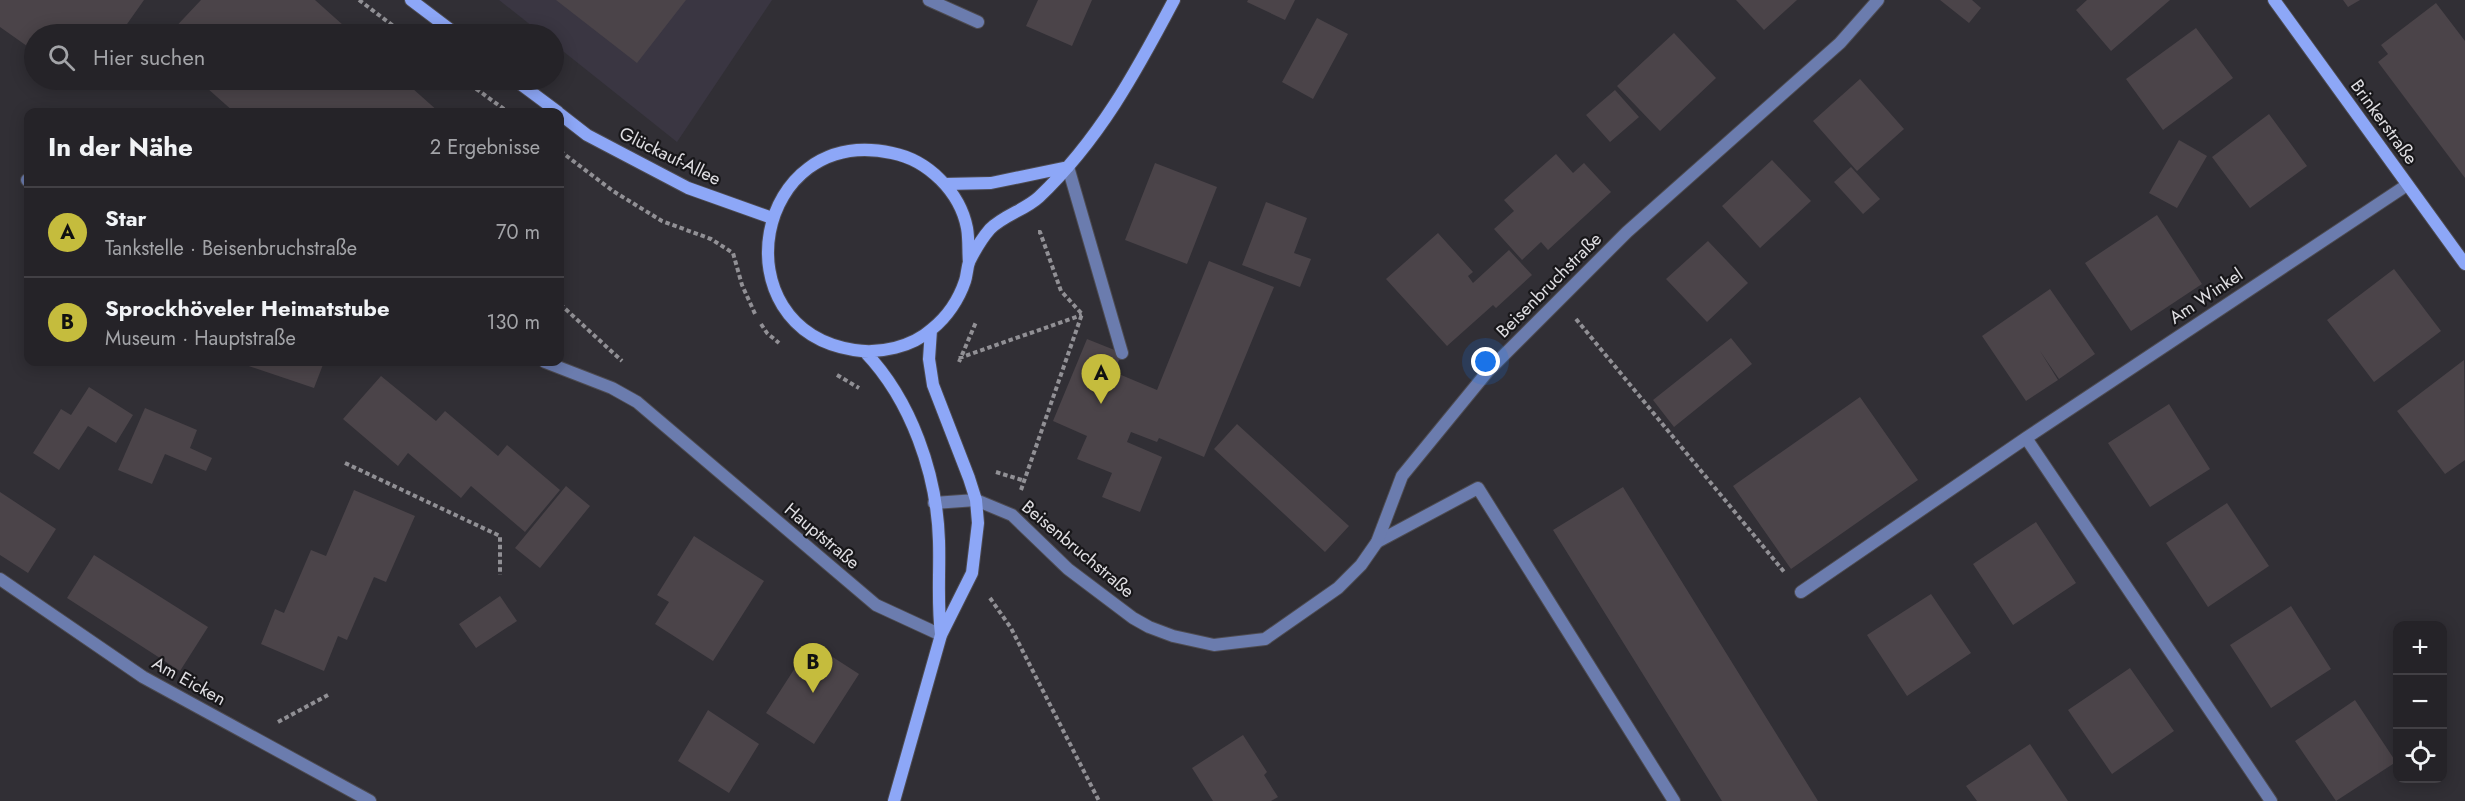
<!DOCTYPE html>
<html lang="de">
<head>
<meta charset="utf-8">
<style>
	:root { --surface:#252328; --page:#2d2b30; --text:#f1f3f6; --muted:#a3a4a8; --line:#424045; --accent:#c5bc3d }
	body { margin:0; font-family:Jost,sans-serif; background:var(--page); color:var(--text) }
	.controls { position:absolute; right:18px; bottom:18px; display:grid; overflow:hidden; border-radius:12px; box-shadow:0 3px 15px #0003 }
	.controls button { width:54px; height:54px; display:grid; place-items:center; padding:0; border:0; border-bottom:2px solid var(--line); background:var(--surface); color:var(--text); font:30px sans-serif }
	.you { position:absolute; left:1486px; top:362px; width:21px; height:21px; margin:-15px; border:4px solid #fff; border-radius:50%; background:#1a73e8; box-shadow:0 0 0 9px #1a73e833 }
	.badge { display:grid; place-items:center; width:39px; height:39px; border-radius:50%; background:var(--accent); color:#111; font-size:20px; font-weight:700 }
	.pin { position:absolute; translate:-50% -50px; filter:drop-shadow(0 2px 3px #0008) }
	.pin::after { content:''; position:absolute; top:32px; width:21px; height:18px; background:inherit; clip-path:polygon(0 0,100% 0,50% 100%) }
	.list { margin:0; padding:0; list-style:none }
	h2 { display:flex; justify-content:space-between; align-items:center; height:78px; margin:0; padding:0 24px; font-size:26px }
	h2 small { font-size:20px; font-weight:400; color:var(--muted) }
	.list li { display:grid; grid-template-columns:39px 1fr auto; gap:18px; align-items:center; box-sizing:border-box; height:90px; padding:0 24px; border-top:2px solid var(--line) }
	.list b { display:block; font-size:22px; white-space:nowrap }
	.list p { margin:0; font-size:20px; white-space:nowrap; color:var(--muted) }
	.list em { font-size:20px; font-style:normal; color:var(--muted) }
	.icon { flex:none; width:33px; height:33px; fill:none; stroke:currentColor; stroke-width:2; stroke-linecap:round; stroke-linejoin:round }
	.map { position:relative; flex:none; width:2465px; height:801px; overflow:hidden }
	.search { position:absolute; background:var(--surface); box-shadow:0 3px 15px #0003; left:24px; top:24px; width:540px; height:66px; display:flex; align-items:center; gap:15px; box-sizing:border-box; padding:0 21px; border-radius:33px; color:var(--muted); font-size:22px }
	.panel { position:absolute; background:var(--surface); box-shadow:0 3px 15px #0003; left:24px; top:108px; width:540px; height:258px; border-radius:12px }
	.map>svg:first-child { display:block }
	.built { fill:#3a3642 }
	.building { fill:#4b4449 }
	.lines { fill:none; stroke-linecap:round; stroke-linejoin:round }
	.lane-casing { stroke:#4d4b51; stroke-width:14 }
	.street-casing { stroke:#4d4b51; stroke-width:14 }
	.secondary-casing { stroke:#4d4b51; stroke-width:14 }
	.path { stroke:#919095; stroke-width:4; stroke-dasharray:4.5 3; stroke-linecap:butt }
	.lane { stroke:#6b7cae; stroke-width:12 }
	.street { stroke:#6b7cae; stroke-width:12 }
	.secondary { stroke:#8da7f7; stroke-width:12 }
	.labels { text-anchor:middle; stroke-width:4.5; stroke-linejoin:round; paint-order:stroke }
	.street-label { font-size:18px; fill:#e0dfe3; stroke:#18171a }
</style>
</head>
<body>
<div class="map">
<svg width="2465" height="801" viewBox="0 0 2465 801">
	<rect width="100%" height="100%" fill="#312f35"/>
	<!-- built -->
	<path class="built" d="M499 0H772L677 142 554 44V34H542Z"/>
	<!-- building -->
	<path class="building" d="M0 0H144L120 34H34V51L0 27Z
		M201 0H315L353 34H169Z
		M556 0H686L637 63Z
		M1038 0H1092L1072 46 1026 26Z
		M1248 0H1295L1285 20 1247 2Z
		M1736 0H1797L1764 30Z
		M1940 0H1972L1981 8 1969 23Z
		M2087 0H2170L2111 51 2076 10Z
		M2343 0H2360L2348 7Z
		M2436 3 2465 41V178L2378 62 2388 54 2381 45Z
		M1317 18 1348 34 1313 99 1282 82Z
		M2196 28 2233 78 2163 130 2126 79Z
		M1674 33 1716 78 1660 131 1617 86Z
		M1860 79 1904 129 1857 171 1813 121Z
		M75 80H88L84 86Z
		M198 80H403L439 112H234Z
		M1615 90 1639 117 1610 142 1586 115Z
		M2269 114 2307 166 2250 208 2212 157Z
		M2179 140 2207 156 2177 208 2149 193Z
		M1556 154 1573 173 1584 163 1611 192 1548 250 1541 242 1522 260 1494 229 1514 211 1504 200Z
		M1772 160 1811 201 1760 248 1722 206Z
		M1155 163 1217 187 1187 264 1125 240Z
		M1851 167 1880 199 1863 214 1834 182Z
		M1266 202 1307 218 1294 253 1311 259 1300 287 1242 265Z
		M2157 215 2202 284 2131 331 2085 263Z
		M1438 233 1473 272 1468 276 1473 283 1509 250 1532 275 1496 308 1493 305 1447 346 1386 279Z
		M1708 241 1748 283 1707 322 1666 279Z
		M1209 261 1274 287 1204 457 1159 438 1157 442 1131 432 1127 442 1162 457 1140 512 1102 497 1112 473 1077 459 1087 436 1053 421 1087 339 1122 353 1114 372 1157 390Z
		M2394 269 2441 331 2374 382 2327 320Z
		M2050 289 2095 354 2059 379 2040 351 2058 380 2026 401 1982 336Z
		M1731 338 1752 364 1674 427 1653 400Z
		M2464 360 2465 460 2445 474 2397 411Z
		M237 362H324L314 388Z
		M381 376 436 421 445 411 498 456 507 445 560 490 525 532 471 486 461 498 408 453 398 466 343 419Z
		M89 387 133 415 116 443 88 426 59 470 33 453 61 409 71 415Z
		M1860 397 1918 480 1791 569 1733 486Z
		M2169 404 2210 469 2150 507 2108 443Z
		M145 408 197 430 190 448 212 458 206 471 165 454 152 484 118 470Z
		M1237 424 1349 526 1325 552 1214 449Z
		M566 486 590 506 540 568 515 548Z
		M1623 487 1818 801H1722L1553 530Z
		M354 490 415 516 386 582 374 577 347 640 338 636 324 671 261 644 275 609 284 613 311 550 326 556Z
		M0 492 56 529 28 573 0 555Z
		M2227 503 2269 566 2208 607 2166 543Z
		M2036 522 2076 583 2013 625 1973 564Z
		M694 536 764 581 713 661 655 624 669 602 657 595Z
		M94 555 208 627 180 671 67 598Z
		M1931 594 1971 653 1907 696 1867 635Z
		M500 596 517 621 476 648 459 624Z
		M2291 606 2331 669 2271 708 2230 645Z
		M811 643 859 674 814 744 766 713Z
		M2130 668 2174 731 2112 774 2068 710Z
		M2355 700 2396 762 2336 801 2295 741Z
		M708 710 759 744 729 793 678 761Z
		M1243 735 1267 772 1264 775 1278 797 1271 801H1213L1192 768Z
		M2030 744 2068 801H1977L1966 786Z"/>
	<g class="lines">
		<!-- lane casing -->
		<g class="lane-casing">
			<path id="lane" d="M929 0 978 22
				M1068 167 1122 353
				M1377 542 1478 488 1674 801"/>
		</g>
		<!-- street casing -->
		<g class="street-casing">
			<path id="street" d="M27 180 28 181
				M545 362 612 388 637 402 876 605 941 635
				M2026 438 2271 801
				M934 503 976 500 1012 515 1068 569 1133 618 1149 627 1173 636 1214 645 1265 639 1338 588 1361 565 1377 542 1402 476 1488 371 1627 232 1840 43 1878 0
				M0 579 143 677 370 801
				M1801 592 2026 438 2407 185"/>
		</g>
		<!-- secondary casing -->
		<g class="secondary-casing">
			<path id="secondary" d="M411 0 456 34
				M2274 0 2465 264
				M515 80 558 112
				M560 114 587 135 688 188 772 218
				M945 184 991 183 1068 167
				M969 263C968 252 969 239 967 228 960 192 928 160 892 153 754 123 717 328 854 350 880 354 912 347 932 329 947 317 959 299 965 281 967 275 967 268 969 262 974 252 983 237 990 229 1004 215 1025 210 1039 197 1099 140 1136 72 1174 0
				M865 352C911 400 937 474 939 541 940 573 937 602 941 634
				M894 801 941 635 972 573 978 523 976 500 969 478 933 385 929 359 931 330"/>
		</g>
		<!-- path -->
		<path class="path" d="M359 0 404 34
			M464 80 508 112
			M560 151 613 191 662 221 711 239 733 253 742 285 756 316
			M560 304 622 361
			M1576 319 1785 573
			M761 324 767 333 779 343
			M959 358 1082 315
			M959 362 976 322
			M837 375 859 388
			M345 463 500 536V575
			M996 472 1025 481
			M1021 490 1082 314 1061 291 1040 232H1037
			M990 598 1011 628 1099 801
			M278 722 328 695"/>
		<!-- lane -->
		<use href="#lane" class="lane"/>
		<!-- street -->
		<use href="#street" class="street"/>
		<!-- secondary -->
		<use href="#secondary" class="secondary"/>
	</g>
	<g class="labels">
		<!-- street labels -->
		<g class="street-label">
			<text transform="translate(2384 122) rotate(54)" y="6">Brinkerstraße</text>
			<text transform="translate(670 156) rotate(26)" y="6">Glückauf-Allee</text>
			<text transform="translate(1549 285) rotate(-45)" y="6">Beisenbruchstraße</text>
			<text transform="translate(2206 296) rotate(-34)" y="6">Am Winkel</text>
			<text transform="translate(822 536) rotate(40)" y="6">Hauptstraße</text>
			<text transform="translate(1078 549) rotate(40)" y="6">Beisenbruchstraße</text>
			<text transform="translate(189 681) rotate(29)" y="6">Am Eicken</text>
		</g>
	</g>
</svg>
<div class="controls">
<button>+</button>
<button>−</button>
<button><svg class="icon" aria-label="locate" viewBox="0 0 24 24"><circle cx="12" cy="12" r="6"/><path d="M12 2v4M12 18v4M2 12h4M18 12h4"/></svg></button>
</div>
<div class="you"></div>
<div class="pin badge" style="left:1101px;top:404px">A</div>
<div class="pin badge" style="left:813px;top:693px">B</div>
<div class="search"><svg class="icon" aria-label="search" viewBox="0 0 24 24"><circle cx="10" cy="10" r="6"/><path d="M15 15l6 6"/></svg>Hier suchen</div>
<section class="panel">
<h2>In der Nähe<small>2 Ergebnisse</small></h2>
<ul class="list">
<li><span class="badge">A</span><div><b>Star</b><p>Tankstelle · Beisenbruchstraße</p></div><em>70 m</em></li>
<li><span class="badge">B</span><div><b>Sprockhöveler Heimatstube</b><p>Museum · Hauptstraße</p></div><em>130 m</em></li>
</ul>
</section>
</div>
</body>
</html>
